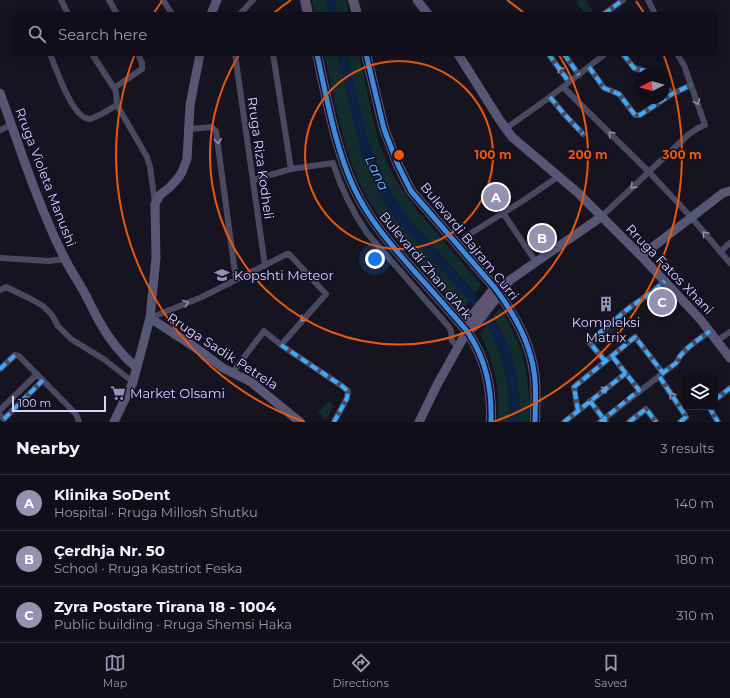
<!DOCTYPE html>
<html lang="en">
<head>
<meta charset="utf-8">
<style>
	:root { --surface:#100f19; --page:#191822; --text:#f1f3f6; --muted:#9c9ca2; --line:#302f38; --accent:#9591b1 }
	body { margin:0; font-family:Montserrat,sans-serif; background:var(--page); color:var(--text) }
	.controls { position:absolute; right:12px; bottom:12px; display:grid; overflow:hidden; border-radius:6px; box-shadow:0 2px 10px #0003 }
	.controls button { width:36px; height:36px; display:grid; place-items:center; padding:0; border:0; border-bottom:1px solid var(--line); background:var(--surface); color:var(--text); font:20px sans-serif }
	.compass { position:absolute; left:634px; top:68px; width:36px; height:36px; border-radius:50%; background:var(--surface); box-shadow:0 2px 10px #0003; rotate:264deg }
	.scale { position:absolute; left:12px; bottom:10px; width:94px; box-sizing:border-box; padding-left:4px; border:2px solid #d9d4ff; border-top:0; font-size:11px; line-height:14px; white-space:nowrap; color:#d9d4ff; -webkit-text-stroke:3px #130f26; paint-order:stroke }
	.you { position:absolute; left:375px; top:259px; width:14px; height:14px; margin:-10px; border:3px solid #fff; border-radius:50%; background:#1a73e8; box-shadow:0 0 0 6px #1a73e833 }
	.badge { display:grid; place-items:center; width:26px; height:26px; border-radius:50%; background:var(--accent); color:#fff; font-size:13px; font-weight:700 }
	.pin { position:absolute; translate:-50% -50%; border:2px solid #fff; box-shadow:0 1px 4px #0006 }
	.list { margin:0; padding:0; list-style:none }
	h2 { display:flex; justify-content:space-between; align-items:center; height:52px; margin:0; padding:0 16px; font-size:17px }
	h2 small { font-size:13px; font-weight:400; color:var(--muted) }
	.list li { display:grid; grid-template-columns:26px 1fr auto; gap:12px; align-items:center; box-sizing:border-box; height:56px; padding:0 16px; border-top:1px solid var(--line) }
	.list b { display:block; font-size:15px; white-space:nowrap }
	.list p { margin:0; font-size:13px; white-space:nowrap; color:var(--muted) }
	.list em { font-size:13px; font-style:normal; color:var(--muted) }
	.icon { flex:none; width:22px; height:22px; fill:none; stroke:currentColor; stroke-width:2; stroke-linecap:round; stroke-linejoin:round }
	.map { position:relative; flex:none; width:730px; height:422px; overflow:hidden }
	.search { position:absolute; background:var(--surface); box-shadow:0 2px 10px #0003; left:12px; right:12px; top:12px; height:44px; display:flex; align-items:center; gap:10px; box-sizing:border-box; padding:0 14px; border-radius:6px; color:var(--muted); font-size:15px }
	.sheet { height:220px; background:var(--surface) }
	nav { display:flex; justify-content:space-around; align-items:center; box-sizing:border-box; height:56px; border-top:1px solid var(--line); background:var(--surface); font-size:11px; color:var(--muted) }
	nav a { display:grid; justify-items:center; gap:2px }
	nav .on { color:var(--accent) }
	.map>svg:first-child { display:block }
	.green { fill:#132c2d }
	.water { fill:#0d2144 }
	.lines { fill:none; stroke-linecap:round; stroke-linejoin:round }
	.street { stroke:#4a4962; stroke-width:6 }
	.secondary { stroke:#575674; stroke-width:9 }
	.primary { stroke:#5e5373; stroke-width:10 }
	.quiet { stroke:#3fa9f5; stroke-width:4; stroke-dasharray:8 4; stroke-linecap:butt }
	.cycleway-casing { stroke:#130f26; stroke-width:8 }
	.cycleway { stroke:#408adc; stroke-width:5 }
	.oneway { stroke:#928eb0 }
	.ring { fill:none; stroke:#e8590c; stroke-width:2 }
	.labels { text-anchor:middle; stroke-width:3; stroke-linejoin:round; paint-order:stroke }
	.street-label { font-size:13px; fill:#d9d4ff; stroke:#130f26 }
	.poi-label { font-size:13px; fill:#d9d4ff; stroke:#130f26; text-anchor:start }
	.water-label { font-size:14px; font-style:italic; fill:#62b6ff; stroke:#130f26 }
	.centre { fill:#e8590c; stroke:#130f26; stroke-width:2 }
	.ring-label { font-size:12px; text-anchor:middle; font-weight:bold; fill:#e8590c; stroke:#130f26; stroke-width:3; stroke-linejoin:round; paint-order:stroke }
</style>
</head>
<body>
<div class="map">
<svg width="730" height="422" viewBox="0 0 730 422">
	<rect width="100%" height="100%" fill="#161421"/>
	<!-- green -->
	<path class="green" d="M312 0H325L329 14H315Z
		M335 0H346L349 14H338Z
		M579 0H585L593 12 590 14H585L576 2Z
		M324 54H338L362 155 383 200 392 215 470 300 462 310C428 275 384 232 362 188 342 147 335 99 324 54Z
		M347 54H359L378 140 391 171 399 185 417 210 481 285 475 293 408 218 393 196 380 173 368 141Z
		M500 308C524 345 531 378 529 422H519C520 379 515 355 493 317Z
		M624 318 627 322 595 346 592 342Z
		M487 325C504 355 511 387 509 422H498C500 388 495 364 480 334Z
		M328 401 333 406 326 420 318 413Z"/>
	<!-- water -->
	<path class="water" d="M325 0H335L338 14H329Z
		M338 54H347L370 148 380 173 387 186 408 218 484 305 504 338 511 354 518 384 519 422H509C513 354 487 320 443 271 426 253 409 234 392 215L383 200 362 155Z"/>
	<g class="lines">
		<!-- street -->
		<path class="street" d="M61 0 68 14
			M109 0 117 14
			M163 0 172 14
			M648 0 655 14
			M240 14 253 0
			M604 14 623 0
			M50 54C56 68 72 118 89 119 95 119 111 108 117 105
			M92 54 114 88 116 92 117 105 147 157 150 167 155 203
			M235 54 265 266
			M273 54 291 169
			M552 54 550 56 569 82
			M564 54 579 75
			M623 54 634 68 645 71 649 74
			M589 67 604 88 619 94 635 115H640L672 94 691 85
			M664 84 672 94
			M563 87 649 172 691 217 730 263
			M114 88 142 69V63L138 54
			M550 97 564 114 583 134
			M189 129 212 127 216 131 236 280
			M505 129 550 97 605 54
			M0 130 11 125
			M253 180 291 169 333 163C341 188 352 211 367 233L449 327 451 331 452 341 458 347
			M503 213 536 262
			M601 217 688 135 698 128 705 125 684 65 677 54
			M465 237 524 200 559 176
			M720 252 730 243
			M0 258 49 261 64 259
			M0 290 6 287 31 299 43 306 52 315 58 326 71 339 105 360 133 382
			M150 318 202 297 287 254H289L326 294 281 345
			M718 340 730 332
			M612 356 639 390
			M605 361 589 342 629 308 651 293 665 281
			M0 369 15 355 19 356 74 412 77 416 79 422
			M232 373 264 331 281 345 342 386 348 391 347 398 334 422
			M659 376 685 415 686 417 680 422
			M715 400 730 388
			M590 401 606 422
			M709 407 718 422
			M0 410 37 374
			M578 411 574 387 635 337 663 373
			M0 415 4 419 43 380
			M564 422 626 373
			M600 422 676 363C679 360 678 358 681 355 688 346 701 338 710 331
			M629 422 646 409 656 422"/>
		<!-- secondary -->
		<path class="secondary" d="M417 0 428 14
			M211 14 217 0
			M458 54 499 119 512 137 577 192 641 256 700 319 730 358
			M0 93C20 148 38 205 64 257 70 270 79 282 85 294 90 303 94 312 99 321 109 339 121 355 137 368
			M641 256 723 193 730 191
			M499 294 510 280 601 217
			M150 318 199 350 223 368 251 382 300 422
			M114 422 133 382 150 318 156 258 155 204 160 195 170 187 179 177 182 172 187 159 190 105 200 54
			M419 422 437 385 467 331"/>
		<!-- primary -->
		<path class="primary" d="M305 0 308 14
			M353 0 357 14
			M317 54C327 99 335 147 354 188 369 220 392 246 415 272 432 291 450 311 467 331 486 359 492 388 491 422
			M366 54 384 129 398 165 411 191 495 288C513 312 530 342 534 372 537 388 535 406 535 422
			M467 331 468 321 495 288
			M467 331 475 325 499 294"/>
		<!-- quiet -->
		<path class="quiet" d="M604 14 623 0
			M552 54 550 56 569 82
			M564 54 579 75
			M604 54 605 55
			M623 54 634 68 645 71 649 74
			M589 67 604 88 619 94 635 115H640L672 94 691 85
			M664 84 672 94
			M550 97 564 114 583 134
			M281 345 342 386 348 391 347 398 334 422
			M605 361 589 342 629 308 651 293 665 281
			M0 369 15 355
			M715 400 730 388
			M590 401 606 422
			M709 407 718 422
			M578 411 574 387 635 337 663 373
			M4 419 43 380
			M564 422 626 373
			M600 422 639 390 612 356
			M629 422 646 409 656 422
			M680 422 686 417 685 415 659 376 676 363C679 360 678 358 681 355 688 346 701 338 710 331"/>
		<!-- cycleway casing -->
		<g class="cycleway-casing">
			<path id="cycleway" d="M317 54C327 99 335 147 354 188 369 220 392 246 415 272 432 291 450 311 467 331 486 359 492 388 491 422
				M366 54 384 129 398 165 411 191 495 288C513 312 530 342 534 372 537 388 535 406 535 422"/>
		</g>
		<!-- cycleway -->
		<use href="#cycleway" class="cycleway"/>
	</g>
	<!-- one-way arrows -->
	<defs><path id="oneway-chevron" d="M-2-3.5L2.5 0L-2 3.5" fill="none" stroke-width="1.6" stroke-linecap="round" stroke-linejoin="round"/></defs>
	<g class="oneway">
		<use href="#oneway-chevron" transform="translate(560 69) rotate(-127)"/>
		<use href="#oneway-chevron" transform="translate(697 102) rotate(70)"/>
		<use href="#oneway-chevron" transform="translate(611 134) rotate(-135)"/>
		<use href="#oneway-chevron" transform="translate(218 141) rotate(83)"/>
		<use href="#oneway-chevron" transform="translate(633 186) rotate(136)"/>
		<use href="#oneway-chevron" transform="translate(705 234) rotate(-130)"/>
		<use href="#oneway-chevron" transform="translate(186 303) rotate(-20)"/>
		<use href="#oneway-chevron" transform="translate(303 319) rotate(133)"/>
		<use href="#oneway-chevron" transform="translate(605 389) rotate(-38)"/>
		<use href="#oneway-chevron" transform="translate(672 395) rotate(-124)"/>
	</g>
	<!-- distance rings -->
	<g class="ring">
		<circle cx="399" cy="155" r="94"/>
		<path d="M274 13A189 189 0 0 1 291 0M507 0A189 189 0 0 1 524 13M559 55A189 189 0 1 1 239 55"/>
		<path d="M305 422A283 283 0 0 1 134 56M154 13A283 283 0 0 1 162 1M636 1A283 283 0 0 1 644 13M664 56A283 283 0 0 1 493 422"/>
	</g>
	<!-- icons -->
	<defs>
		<g id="school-bare" transform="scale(1.2)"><path d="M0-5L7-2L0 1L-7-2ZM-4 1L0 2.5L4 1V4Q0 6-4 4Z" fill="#9591b1" stroke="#130f26" stroke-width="2.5" paint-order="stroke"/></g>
		<g id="building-bare" transform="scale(1.2)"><path d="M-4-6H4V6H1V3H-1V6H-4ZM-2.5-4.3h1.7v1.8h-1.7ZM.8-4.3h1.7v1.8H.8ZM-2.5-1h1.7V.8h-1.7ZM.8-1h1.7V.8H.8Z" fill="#9591b1" stroke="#130f26" stroke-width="2.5" paint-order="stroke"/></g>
		<g id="supermarket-bare" transform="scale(1.2)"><path d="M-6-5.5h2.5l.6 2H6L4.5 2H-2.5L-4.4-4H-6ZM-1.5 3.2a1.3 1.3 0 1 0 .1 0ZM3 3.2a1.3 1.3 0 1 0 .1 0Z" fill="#9591b1" stroke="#130f26" stroke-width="2.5" paint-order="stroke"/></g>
	</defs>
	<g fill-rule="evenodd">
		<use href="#school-bare" x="222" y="275"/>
		<use href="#building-bare" x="606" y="304"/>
		<use href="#supermarket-bare" x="118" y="393"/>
	</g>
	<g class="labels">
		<!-- street labels -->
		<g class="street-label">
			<text transform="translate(261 158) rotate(82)" y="5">Rruga Riza Kodheli</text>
			<text transform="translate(46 177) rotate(69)" y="5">Rruga Violeta Manushi</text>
			<text transform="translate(470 241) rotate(51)" y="5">Bulevardi Bajram Curri</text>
			<text transform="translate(426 265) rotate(50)" y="5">Bulevardi Zhan d'Ark</text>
			<text transform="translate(670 269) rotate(46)" y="5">Rruga Fatos Xhani</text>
			<text transform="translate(223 351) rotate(33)" y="5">Rruga Sadik Petrela</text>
		</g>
		<!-- poi labels -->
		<g class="poi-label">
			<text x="234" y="280">Kopshti Meteor</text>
			<text x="606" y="327" text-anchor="middle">Kompleksi<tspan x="606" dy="15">Matrix</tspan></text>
			<text x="130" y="398">Market Olsami</text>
		</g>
		<!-- water labels -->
		<g class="water-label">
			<text transform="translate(377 173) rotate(65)" y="5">Lana</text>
		</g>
	</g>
	<circle cx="399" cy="155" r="6" class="centre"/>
	<g class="ring-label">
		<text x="493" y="159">100 m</text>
		<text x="588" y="159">200 m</text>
		<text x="682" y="159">300 m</text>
	</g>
</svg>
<div class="controls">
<button><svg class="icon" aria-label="layers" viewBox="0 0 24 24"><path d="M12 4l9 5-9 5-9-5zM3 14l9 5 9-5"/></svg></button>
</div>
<svg class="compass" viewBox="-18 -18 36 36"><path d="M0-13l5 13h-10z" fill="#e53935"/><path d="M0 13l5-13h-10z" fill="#9c9ca2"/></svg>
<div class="scale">100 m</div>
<div class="you"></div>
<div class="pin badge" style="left:496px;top:197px">A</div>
<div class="pin badge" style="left:542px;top:238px">B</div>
<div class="pin badge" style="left:662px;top:302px">C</div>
<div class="search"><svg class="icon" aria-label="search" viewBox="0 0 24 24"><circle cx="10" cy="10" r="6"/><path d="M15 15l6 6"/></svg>Search here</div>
</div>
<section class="sheet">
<h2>Nearby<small>3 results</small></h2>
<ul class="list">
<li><span class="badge">A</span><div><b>Klinika SoDent</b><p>Hospital · Rruga Millosh Shutku</p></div><em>140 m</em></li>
<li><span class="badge">B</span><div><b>Çerdhja Nr. 50</b><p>School · Rruga Kastriot Feska</p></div><em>180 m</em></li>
<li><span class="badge">C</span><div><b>Zyra Postare Tirana 18 - 1004</b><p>Public building · Rruga Shemsi Haka</p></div><em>310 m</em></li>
</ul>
</section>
<nav>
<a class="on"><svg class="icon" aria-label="map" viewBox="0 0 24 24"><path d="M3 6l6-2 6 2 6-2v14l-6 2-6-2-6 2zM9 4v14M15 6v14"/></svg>Map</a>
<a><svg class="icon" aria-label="directions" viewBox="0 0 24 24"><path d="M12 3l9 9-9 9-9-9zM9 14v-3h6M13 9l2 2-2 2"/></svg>Directions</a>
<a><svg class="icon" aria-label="saved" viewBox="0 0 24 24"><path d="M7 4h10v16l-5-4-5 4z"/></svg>Saved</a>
</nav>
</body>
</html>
